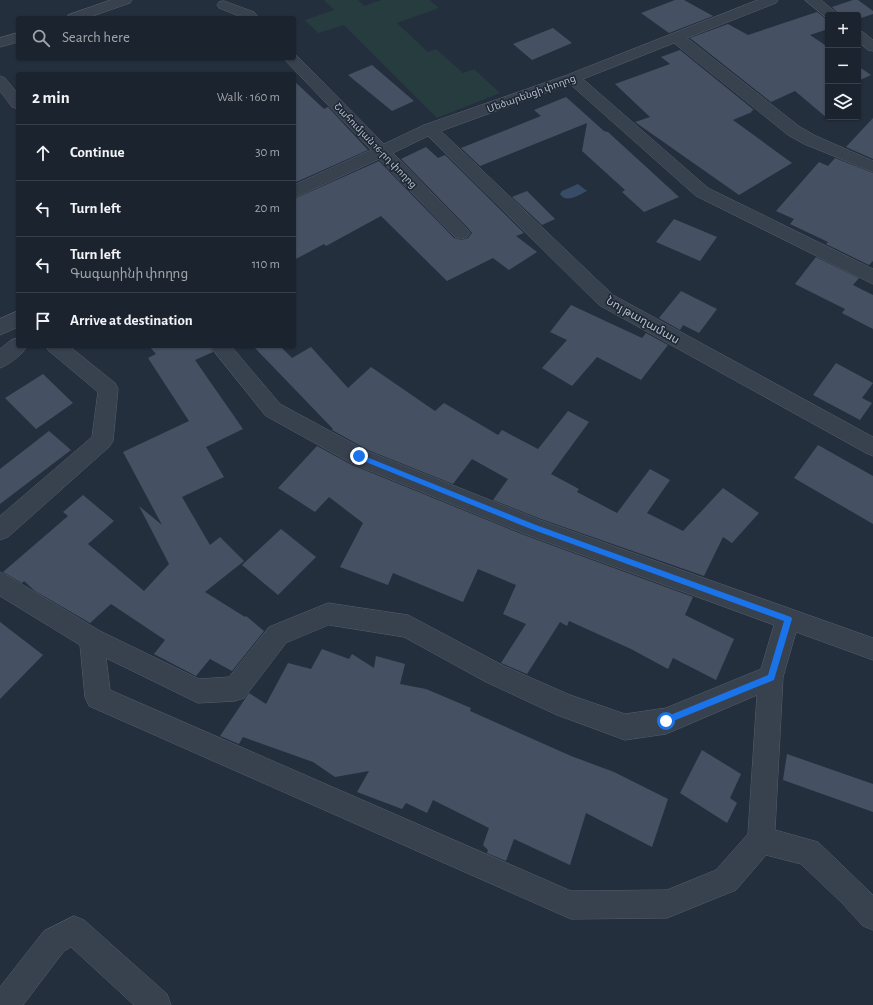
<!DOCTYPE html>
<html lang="en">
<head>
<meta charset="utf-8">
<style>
	:root { --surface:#1b232e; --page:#242b36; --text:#f1f3f6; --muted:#a0a4aa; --line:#39404a }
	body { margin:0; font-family:"Alegreya Sans","Noto Sans Armenian",sans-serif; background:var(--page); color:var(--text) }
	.controls { position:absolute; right:12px; top:12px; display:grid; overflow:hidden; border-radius:4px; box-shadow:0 1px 3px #0004 }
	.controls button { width:36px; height:36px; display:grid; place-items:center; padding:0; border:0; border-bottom:1px solid var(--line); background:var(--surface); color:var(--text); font:20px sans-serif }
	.stop { position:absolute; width:12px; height:12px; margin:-9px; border:3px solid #1a73e8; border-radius:50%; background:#fff }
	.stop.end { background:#1a73e8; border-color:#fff; box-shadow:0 1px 4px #0008 }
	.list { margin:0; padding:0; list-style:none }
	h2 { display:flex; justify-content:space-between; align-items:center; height:52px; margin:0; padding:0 16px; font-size:17px }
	h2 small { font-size:13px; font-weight:400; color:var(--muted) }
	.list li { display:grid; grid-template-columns:26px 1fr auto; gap:12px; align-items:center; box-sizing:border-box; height:56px; padding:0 16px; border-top:1px solid var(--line) }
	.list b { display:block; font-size:15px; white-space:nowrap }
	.list p { margin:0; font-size:13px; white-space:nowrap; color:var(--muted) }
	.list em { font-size:13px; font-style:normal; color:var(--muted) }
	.icon { flex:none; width:22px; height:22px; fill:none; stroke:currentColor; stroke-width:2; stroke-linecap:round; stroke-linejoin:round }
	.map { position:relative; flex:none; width:873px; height:1005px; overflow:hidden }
	.search { position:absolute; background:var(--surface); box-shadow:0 1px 3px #0004; left:16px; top:16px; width:280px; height:44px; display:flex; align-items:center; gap:10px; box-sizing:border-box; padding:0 14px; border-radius:4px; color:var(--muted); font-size:15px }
	.panel { position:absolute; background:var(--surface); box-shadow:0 1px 3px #0004; left:16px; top:72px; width:280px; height:276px; border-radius:4px }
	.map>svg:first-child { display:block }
	.green { fill:#263c3f }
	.water { fill:#394c67 }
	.building { fill:#455162 }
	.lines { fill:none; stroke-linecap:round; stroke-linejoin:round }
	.minor-casing { stroke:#565f6c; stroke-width:1 }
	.minor { fill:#38414e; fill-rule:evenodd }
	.route { fill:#1a73e8 }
	.labels { text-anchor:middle; stroke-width:3; stroke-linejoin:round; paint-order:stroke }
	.far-street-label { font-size:10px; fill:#b4bcc9; stroke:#1d2633 }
	.street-label { font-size:12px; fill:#b4bcc9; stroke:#1d2633 }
</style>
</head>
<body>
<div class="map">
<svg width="873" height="1005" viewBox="0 0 873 1005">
	<rect width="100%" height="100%" fill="#242f3e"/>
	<!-- green -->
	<path class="green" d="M324 0H358L364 6 382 0H430L439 8 397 23 428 52 436 49 463 73 474 69 500 93 437 118 344 25 318 33 305 20 334 10Z"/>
	<!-- water -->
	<path class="water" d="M578 184 587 191C579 195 566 204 560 194L562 191Z"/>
	<!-- building -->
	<path class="building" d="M675 0H684L713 16 669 33 641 13Z
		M853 0H858L873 11V14L858 19V15H840L832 7Z
		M817 12 826 19H828V29L810 35 828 47 829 117 827 118 795 91 771 102 690 38 728 24 748 35Z
		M553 28 572 43 532 60 513 44Z
		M680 50 754 110 751 111 752 112 733 120 792 163 739 195 635 122 650 117 615 84 670 64 661 57Z
		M372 65 414 101 392 111 348 75Z
		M858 66 871 75 858 81Z
		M294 81 324 109 328 107 368 150 294 183Z
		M566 97 604 131 608 132 679 197 644 212 622 192 625 190 582 151 587 123 480 166 461 148 541 116 534 110Z
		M873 118V159L846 147Z
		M426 147 438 158 445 155 524 233 516 236 537 252 509 270 493 258 447 281 381 216 326 246 324 244 294 260V199L379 161 454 238 461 240 468 238 472 233 468 228 401 159Z
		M835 158 873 173V261L869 265 826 244 828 242 790 224 794 219 776 211 819 162 828 166Z
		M527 191 555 219 542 225 512 197Z
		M674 219 717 237 700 261 656 242Z
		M816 257 859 278 853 285 873 295V329L842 313 845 309 795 284Z
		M681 291 717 309 699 333 683 325 680 330 659 318Z
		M571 305 642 338 646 333 668 345 641 380 597 357 572 386 542 368 567 340 550 332Z
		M149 346H209L213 352 195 360 243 429 206 447 224 477 182 497 210 545 220 537 244 561 205 592 245 617 246 616 264 631 232 671 210 659 196 676 154 654 165 640 111 604 90 623 35 591 24 581 22 583 3 572 68 516 63 512 83 495 114 521 88 544 144 591 169 564 139 506 162 525 123 452 189 421 148 358 156 354Z
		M253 346H280L292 358 311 347 348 388 371 367 435 411 444 403 498 435 502 430 538 449 568 411 589 422 551 474 579 489 577 492 617 513 650 469 670 480 647 513 683 531 723 488 759 513 732 543 723 537 704 576 541 519 493 500 508 479 472 459 453 484 368 450 332 430 333 429Z
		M836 363 873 383 862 398 872 403 860 420 813 395Z
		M43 374 73 403 36 429 5 398Z
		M49 431 71 450 0 504V469Z
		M818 445 873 476V524L794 478Z
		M317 446 350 464 524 535 693 597 685 615 734 639 716 680 673 658 668 669 631 649 569 621 567 626 560 622 527 674 501 663 526 624 503 614 516 585 478 569 463 602 393 573 388 585 340 567 363 523 329 497 315 512 278 488Z
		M281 529 316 557 278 595 242 565Z
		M0 622 43 655 0 699Z
		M322 649 349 659 352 654 374 668 376 656 405 664 400 684 426 689 471 708 470 711 571 756 614 772 668 799 652 847 586 813 570 865 514 839 506 861 487 853 488 850 483 845 489 828 433 800 427 813 406 803 402 809 357 792 369 771 335 777 313 762 243 737 239 744 220 736 249 693 266 704 288 663 311 669Z
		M702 750 741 774 730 798 737 803 727 823 680 793Z
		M787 754 873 784V812L783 780Z"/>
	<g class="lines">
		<!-- minor casing -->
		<g class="minor-casing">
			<path id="minor" d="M111 0H132L130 3 87 18H66L68 15Z
				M758 0H778L776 3 687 38 800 127 816 136 873 161V172L804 144 788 135 674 43 583 79 708 188 873 269V284L696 196 570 84 441 131 613 295 873 437V456L866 453 599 305 428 136 393 153 467 229 470 233 467 237 461 239 455 237 379 159 294 198V185L371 150 283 58H294V54L296 55 384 144 424 125 567 75Z
				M805 0H821L839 15H828L827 18Z
				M224 1 254 12 259 18H244L219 8 217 5 219 2Z
				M858 31 863 32 873 40V51L868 50 858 42Z
				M18 33V42L0 47V38Z
				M0 76 5 78 18 94V109L12 107 0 91Z
				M18 311V327L0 335V319Z
				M18 338V346H27C22 355 10 364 0 368V349L11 340Z
				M46 346H69L115 383 118 389 113 441 109 447 8 537 0 540V516L92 437 98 392 49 351Z
				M210 346H231L280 404 367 451 540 520 873 638V660L796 632 783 677 775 830 818 842 873 895V930L863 926 842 903 801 864 766 855 736 890 667 918 571 919 89 706 85 697 80 645 0 596V572L8 576 100 631 199 679 229 677 269 627 328 603 408 615 504 666 570 695 625 714 666 708 761 669 774 625 525 534 351 463 266 416ZM329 625 404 637 486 682 557 715 625 740 666 734 757 695 748 834 716 870 667 890 571 891 110 690 106 658 198 703 235 701 244 698 286 643Z
				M74 916 84 920 167 994 171 1005H134L71 947 64 951 23 1005H0V987L44 931Z"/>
		</g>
		<!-- minor -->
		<use href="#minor" class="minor"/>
	</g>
	<!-- route -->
	<path class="route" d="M359 454 536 525 791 617 792 619 774 680 666 724 663 723V718L768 675 784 621 531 529 356 458V455Z"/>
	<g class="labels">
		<!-- far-street labels -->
		<g class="far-street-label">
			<text transform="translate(531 93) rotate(-20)" y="4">Մեծարենցի փողոց</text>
			<text transform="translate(376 145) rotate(46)" y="4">Շահումյան 16-րդ փողոց</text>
		</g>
		<!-- street labels -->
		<g class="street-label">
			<text transform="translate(643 320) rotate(30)" y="4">Նոյ թաղամաս</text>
		</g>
	</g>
</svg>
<div class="controls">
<button>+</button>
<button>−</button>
<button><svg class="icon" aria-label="layers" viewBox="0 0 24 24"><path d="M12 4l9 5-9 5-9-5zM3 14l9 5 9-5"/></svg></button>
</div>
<div class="stop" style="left:666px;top:721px"></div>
<div class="stop end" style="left:359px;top:456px"></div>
<div class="search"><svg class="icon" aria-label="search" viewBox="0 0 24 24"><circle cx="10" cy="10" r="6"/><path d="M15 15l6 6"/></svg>Search here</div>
<section class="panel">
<h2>2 min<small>Walk · 160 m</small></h2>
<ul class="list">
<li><svg class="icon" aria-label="ahead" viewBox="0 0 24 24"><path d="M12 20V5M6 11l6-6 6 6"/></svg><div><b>Continue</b></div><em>30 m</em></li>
<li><svg class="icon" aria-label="left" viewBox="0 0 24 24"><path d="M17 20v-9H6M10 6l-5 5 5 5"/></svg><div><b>Turn left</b></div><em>20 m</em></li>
<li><svg class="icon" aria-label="left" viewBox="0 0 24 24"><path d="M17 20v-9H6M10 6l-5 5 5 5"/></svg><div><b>Turn left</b><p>Գագարինի փողոց</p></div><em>110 m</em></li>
<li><svg class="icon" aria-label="arrive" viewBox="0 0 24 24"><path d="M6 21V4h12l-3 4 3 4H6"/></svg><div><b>Arrive at destination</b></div></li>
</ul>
</section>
</div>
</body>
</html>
